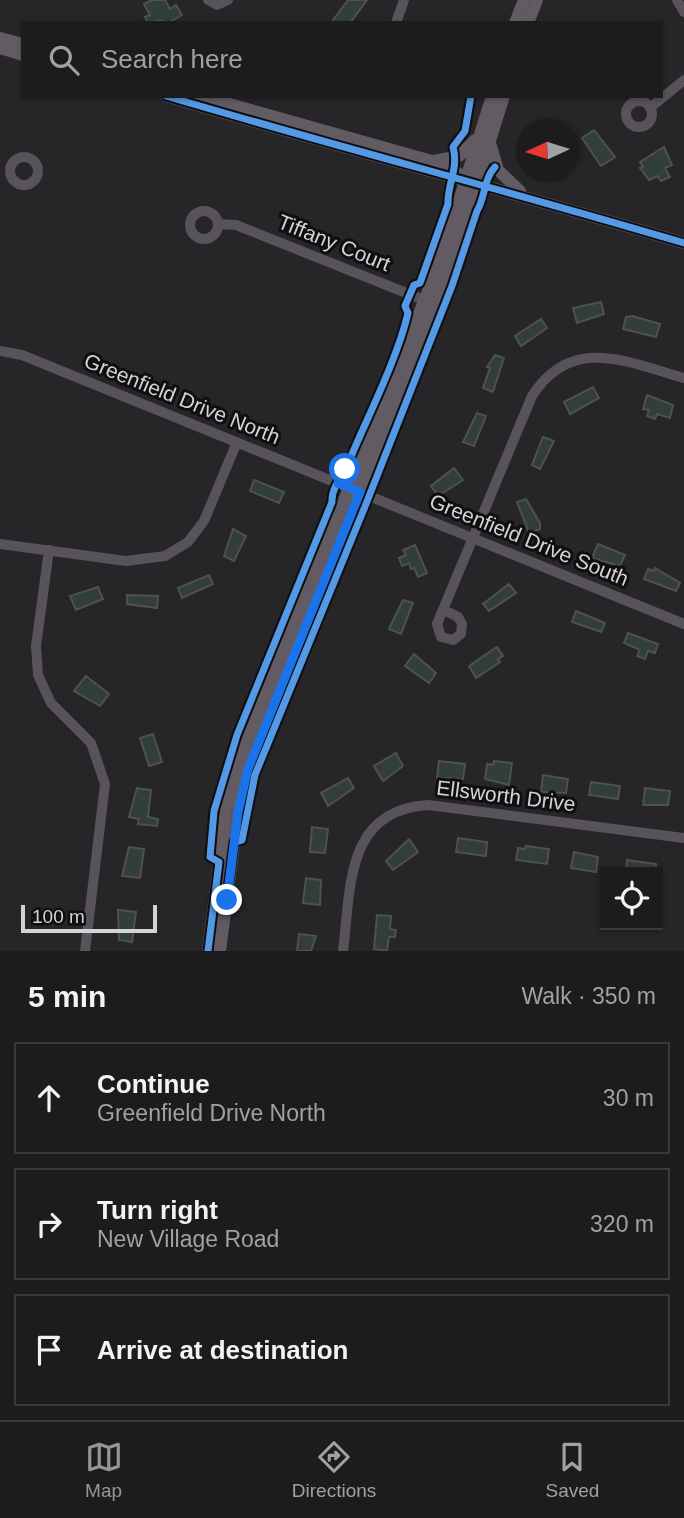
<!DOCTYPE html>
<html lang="en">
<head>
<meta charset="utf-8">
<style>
	:root { --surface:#1c1c1d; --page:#252526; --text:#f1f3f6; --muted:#a0a1a4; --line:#3a3a3b; --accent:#979598 }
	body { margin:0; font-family:Arial,sans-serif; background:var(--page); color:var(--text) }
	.controls { position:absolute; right:21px; bottom:21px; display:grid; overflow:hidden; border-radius:0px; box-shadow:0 2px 5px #0004 }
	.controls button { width:63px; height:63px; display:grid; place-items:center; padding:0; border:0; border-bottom:2px solid var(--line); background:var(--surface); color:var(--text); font:35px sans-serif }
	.compass { position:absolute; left:516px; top:119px; width:63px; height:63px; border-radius:50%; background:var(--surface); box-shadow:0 2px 5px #0004; rotate:266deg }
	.scale { position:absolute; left:21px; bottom:18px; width:136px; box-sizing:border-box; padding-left:7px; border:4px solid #d4d2d5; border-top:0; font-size:19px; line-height:24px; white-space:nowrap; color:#d4d2d5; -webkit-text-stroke:5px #0f0e10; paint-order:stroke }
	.stop { position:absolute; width:21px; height:21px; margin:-16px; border:5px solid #1a73e8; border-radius:50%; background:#fff }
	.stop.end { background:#1a73e8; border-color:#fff; box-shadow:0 2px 7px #0008 }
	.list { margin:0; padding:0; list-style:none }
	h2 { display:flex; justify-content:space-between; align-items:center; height:91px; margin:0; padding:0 28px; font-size:30px }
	h2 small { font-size:23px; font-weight:400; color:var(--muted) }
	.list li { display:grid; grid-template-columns:46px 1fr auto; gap:21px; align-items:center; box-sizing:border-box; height:112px; margin:0 14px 14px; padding:0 14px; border:2px solid var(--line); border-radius:0px }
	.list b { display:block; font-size:26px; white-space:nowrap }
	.list p { margin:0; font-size:23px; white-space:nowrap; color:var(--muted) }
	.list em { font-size:23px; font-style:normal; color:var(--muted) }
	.icon { flex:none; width:38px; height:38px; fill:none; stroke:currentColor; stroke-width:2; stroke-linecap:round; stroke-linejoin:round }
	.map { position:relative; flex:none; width:684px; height:951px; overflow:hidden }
	.search { position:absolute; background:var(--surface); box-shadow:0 2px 5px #0004; left:21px; right:21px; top:21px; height:77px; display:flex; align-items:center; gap:18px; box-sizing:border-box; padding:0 24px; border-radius:0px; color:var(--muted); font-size:26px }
	.sheet { height:469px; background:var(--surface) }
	nav { display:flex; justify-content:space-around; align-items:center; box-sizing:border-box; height:98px; border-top:2px solid var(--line); background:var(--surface); font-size:19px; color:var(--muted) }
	nav a { display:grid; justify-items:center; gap:4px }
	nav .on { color:var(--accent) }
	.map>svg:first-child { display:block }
	.building { fill:#323e3c; stroke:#505051; stroke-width:2 }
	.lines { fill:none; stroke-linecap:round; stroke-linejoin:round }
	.minor { stroke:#58525b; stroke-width:10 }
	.major { stroke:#625b64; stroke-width:12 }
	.cycleway-casing { stroke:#0f0e10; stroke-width:11 }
	.cycleway { stroke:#5399e6; stroke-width:7 }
	.route { stroke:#1a73e8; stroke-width:9 }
	.labels { text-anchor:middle; stroke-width:6; stroke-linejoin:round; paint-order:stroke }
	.street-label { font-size:21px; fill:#d4d2d5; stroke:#0f0e10 }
</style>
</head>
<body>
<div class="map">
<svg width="684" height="951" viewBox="0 0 684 951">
	<rect width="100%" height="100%" fill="#262527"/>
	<!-- building -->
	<path class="building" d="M152 0H165L170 9 176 5 182 15 168 23 160 20 148 23 145 17 150 15 144 4Z
		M348 0H367L350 23H331Z
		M594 130 615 157 601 166 582 138Z
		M664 147 672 165 665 168 670 177 661 181 658 176 649 180 640 168 643 167 640 162Z
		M601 302 604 314 577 323 573 308Z
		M632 316 660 324 656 337 623 329 626 317Z
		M541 319 547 328 521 346 515 336Z
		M495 355 504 358 493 392 483 388 490 368 487 367Z
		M593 387 599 398 570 414 564 402Z
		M647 395 673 405 670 418 657 414 655 419 647 416 649 410 643 409Z
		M477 413 486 416 474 446 463 442Z
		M543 437 554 441 540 469 532 465Z
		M454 468 463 480 438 496 431 486Z
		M254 480 284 492 279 503 250 491Z
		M526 499 540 523V529L529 533 517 502Z
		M233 529 246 536 234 561 224 556Z
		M598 544 625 555 620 566 592 558Z
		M415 545 427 573 418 577 414 568 411 569 409 563 402 566 399 558 406 555 403 550Z
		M655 568 680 583 676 591 644 579 648 569 654 571Z
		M209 575 213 584 182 598 178 588Z
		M509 584 516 593 489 611 483 604Z
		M98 587 103 599 76 610 70 596Z
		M127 595 158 596 157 608 127 604Z
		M403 600 413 603 401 634 389 629Z
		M576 611 605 623 601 632 572 622Z
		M628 633 658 644 655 653 648 651 645 659 637 656 640 650 624 643Z
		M497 647 503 656 498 659 500 662 476 678 469 666Z
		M414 654 436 673 429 683 405 666Z
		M86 676 109 694 100 706 74 691Z
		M153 734 162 762 149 766 140 738Z
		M396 753 403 766 383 781 374 766Z
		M439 761 465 764 463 779 437 778Z
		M494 761 512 763 509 785 485 779 487 764 493 765Z
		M543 775 568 779 566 793 541 792Z
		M348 778 354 788 328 806 321 793Z
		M591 782 620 786 618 799 589 795Z
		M137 788 151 790 148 817 158 819 157 826 138 824 139 819 129 817Z
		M645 788 670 791 668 805H643Z
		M312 827 328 829 325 853 310 852Z
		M458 838 487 842 486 856 456 852Z
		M409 839 418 852 393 870 386 861Z
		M526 846 549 849 547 864 516 860 518 848 525 849Z
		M129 847 144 849 140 878 122 876Z
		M574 852 598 857 596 872 571 868Z
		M627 860 656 864 655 872H626Z
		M306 878 321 880 320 905 303 903Z
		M118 910 136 912 132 942 119 940Z
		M377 915 391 916 390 929 396 930 395 937H389L387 951 374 949Z
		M299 934 316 936 311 951H297Z"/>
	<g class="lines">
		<!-- minor -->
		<path class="minor" d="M208 0 217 5 228 0
			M677 0 684 12
			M396 23 404 0
			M626 114a13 13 0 1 1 26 0a13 13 0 1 1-26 0Z
			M650 108 684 80
			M10 171a14 14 0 1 1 28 0a14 14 0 1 1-28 0Z
			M190 225a14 14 0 1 1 28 0a14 14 0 1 1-28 0Z
			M218 224 236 225 429 302
			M0 351 22 355 684 624
			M0 544 126 561 165 556 188 542 204 521 237 442
			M49 550 36 646 38 675 51 703 91 743 105 784 85 951
			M444 610 458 617 462 624 461 634 453 640 441 637 437 624 532 396C572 334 627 362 684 378
			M343 951C351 888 345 810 428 805L684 838"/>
		<!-- major -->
		<path class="major" d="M515 23 524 0
			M528 23 537 0
			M0 38 23 44
			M0 48 23 55
			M166 96C338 147 512 192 684 243
			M201 96 439 163 458 173
			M491 146 498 170 520 191
			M434 161 459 156 475 140
			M208 951 226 810 237 766 439 264 492 96
			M220 951 238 812 248 769 450 268 504 96"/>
		<!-- cycleway casing -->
		<g class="cycleway-casing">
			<path id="cycleway" d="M166 96C338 147 512 192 684 243
				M228 889 234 842 242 840 255 775 364 509 452 286 477 211C485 198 484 178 495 167
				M208 951 219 862 210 857 214 811 237 735 332 502C331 487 345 472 350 459 368 416 398 357 408 313L405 306 414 285 420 283 448 204C447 185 459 168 453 147L465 131 471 96"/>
		</g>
		<!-- cycleway -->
		<use href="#cycleway" class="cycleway"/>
	</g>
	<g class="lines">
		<!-- route -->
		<path class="route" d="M227 900 238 812 248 769 360 492 338 483 345 469"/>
	</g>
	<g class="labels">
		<!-- street labels -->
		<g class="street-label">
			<text transform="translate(334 243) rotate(22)" y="7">Tiffany Court</text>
			<text transform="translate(182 399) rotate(22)" y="7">Greenfield Drive North</text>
			<text transform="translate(529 540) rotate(22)" y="7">Greenfield Drive South</text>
			<text transform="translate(506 796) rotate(7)" y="7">Ellsworth Drive</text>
		</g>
	</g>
</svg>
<div class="controls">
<button><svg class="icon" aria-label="locate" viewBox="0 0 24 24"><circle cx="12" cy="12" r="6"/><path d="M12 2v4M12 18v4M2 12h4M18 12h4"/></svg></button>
</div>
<svg class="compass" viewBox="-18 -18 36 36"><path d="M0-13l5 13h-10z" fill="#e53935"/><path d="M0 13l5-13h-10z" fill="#a0a1a4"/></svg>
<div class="scale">100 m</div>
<div class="stop" style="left:345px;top:469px"></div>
<div class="stop end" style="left:227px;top:900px"></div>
<div class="search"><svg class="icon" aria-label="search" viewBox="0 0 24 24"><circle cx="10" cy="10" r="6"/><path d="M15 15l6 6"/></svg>Search here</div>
</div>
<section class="sheet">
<h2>5 min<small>Walk · 350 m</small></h2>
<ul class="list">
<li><svg class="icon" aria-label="ahead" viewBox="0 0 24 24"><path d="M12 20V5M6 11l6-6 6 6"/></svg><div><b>Continue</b><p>Greenfield Drive North</p></div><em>30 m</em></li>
<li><svg class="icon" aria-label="right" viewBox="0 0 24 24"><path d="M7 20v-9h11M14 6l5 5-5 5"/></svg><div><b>Turn right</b><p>New Village Road</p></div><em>320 m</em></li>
<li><svg class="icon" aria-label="arrive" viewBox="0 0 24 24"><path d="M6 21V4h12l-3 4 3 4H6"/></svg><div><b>Arrive at destination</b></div></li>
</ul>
</section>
<nav>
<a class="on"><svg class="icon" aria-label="map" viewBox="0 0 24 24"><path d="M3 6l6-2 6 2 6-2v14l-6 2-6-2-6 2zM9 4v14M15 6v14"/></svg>Map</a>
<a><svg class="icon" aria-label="directions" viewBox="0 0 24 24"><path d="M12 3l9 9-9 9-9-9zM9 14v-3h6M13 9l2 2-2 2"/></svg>Directions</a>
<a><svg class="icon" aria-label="saved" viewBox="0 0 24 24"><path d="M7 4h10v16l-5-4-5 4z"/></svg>Saved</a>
</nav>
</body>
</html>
